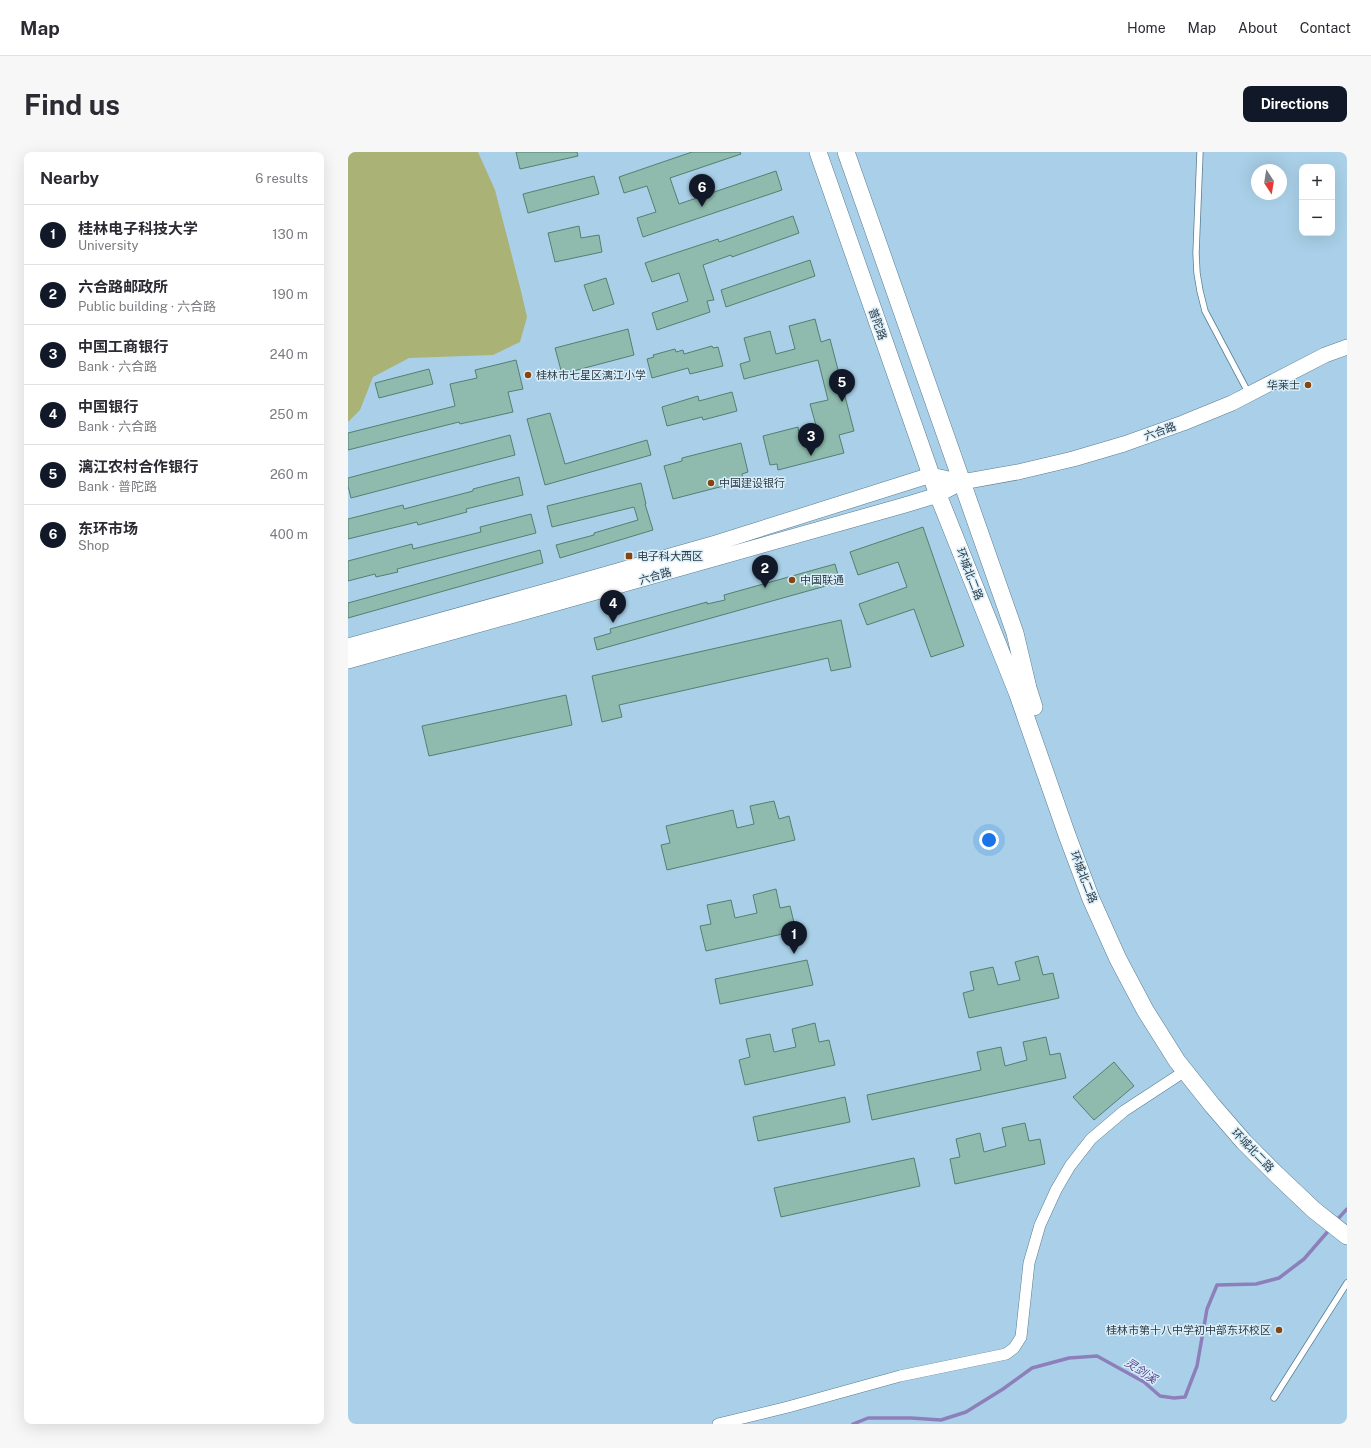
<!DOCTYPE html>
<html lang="en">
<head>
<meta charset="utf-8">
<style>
	:root { --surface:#fff; --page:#f7f7f7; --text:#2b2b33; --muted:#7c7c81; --line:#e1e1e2; --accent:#111827 }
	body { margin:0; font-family:"Public Sans","Noto Sans SC",sans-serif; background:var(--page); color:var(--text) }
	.controls { position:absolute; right:12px; top:12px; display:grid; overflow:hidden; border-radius:8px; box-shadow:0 4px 16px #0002 }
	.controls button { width:36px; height:36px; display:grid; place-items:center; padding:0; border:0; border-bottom:1px solid var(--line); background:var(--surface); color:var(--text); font:20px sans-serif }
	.compass { position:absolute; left:903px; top:12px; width:36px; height:36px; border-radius:50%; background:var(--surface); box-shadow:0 4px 16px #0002; rotate:168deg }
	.you { position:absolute; left:641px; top:688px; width:14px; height:14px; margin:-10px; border:3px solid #fff; border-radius:50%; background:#1a73e8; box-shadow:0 0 0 6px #1a73e833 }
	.badge { display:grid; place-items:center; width:26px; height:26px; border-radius:50%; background:var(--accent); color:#fff; font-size:13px; font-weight:700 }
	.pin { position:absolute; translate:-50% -33px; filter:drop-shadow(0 1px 2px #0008) }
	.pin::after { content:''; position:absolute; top:21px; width:14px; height:12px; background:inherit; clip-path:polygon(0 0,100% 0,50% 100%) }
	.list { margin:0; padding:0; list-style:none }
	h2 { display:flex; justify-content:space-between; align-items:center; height:52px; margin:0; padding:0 16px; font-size:17px }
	h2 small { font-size:13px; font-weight:400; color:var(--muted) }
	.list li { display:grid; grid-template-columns:26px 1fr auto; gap:12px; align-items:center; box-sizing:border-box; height:60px; padding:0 16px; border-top:1px solid var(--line) }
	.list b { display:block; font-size:15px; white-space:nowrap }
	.list p { margin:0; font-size:13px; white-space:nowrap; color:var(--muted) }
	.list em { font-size:13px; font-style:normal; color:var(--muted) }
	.map { position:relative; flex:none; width:999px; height:1272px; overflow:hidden; border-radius:8px }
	header { display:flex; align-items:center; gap:24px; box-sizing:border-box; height:56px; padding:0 20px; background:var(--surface); border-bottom:1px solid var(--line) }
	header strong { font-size:19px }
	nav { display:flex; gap:22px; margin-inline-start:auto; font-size:14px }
	.intro { display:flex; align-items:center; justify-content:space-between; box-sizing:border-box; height:96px; padding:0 24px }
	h1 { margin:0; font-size:28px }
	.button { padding:10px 18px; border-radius:8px; background:var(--accent); color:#fff; font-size:14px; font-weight:700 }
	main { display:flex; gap:24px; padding:0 24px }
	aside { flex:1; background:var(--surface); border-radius:8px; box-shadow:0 4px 16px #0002 }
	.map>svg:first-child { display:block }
	.green { fill:#aab275 }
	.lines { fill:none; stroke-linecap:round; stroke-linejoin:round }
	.stream { stroke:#8d80ba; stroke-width:3.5 }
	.building { fill:#8ebbad; stroke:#537f72 }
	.lane-casing { stroke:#587d92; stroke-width:7 }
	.street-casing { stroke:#587d92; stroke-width:12 }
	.secondary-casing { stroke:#587d92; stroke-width:16 }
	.primary-casing { stroke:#587d92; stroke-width:18 }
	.lane { stroke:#fff; stroke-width:5.5 }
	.street { stroke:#fff; stroke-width:11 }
	.secondary { stroke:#fff; stroke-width:15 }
	.primary { stroke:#fff; stroke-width:17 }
	.poi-dot { fill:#86450f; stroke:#daeefa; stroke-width:1.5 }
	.labels { text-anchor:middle; stroke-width:3; stroke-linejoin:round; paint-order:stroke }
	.street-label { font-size:11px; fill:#2b3b44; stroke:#daeefa }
	.poi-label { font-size:11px; fill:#2b3b44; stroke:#daeefa; text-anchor:start }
	.water-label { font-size:12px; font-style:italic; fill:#58438d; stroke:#daeefa }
</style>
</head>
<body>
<header>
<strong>Map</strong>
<nav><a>Home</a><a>Map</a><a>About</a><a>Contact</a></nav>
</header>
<div class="intro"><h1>Find us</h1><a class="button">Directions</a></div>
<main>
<aside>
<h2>Nearby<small>6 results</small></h2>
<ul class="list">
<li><span class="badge">1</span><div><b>桂林电子科技大学</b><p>University</p></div><em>130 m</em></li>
<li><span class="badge">2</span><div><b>六合路邮政所</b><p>Public building · 六合路</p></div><em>190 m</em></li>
<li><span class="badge">3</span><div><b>中国工商银行</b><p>Bank · 六合路</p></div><em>240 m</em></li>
<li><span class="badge">4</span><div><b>中国银行</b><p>Bank · 六合路</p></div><em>250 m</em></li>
<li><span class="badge">5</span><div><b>漓江农村合作银行</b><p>Bank · 普陀路</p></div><em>260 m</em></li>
<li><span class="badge">6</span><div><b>东环市场</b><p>Shop</p></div><em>400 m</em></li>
</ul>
</aside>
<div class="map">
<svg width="999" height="1272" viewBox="0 0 999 1272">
	<rect width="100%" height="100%" fill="#a9d0e8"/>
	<!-- green -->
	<path class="green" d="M0 0H130L147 38 173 139 179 165 172 190 145 203 61 206 25 225 12 258 0 270Z"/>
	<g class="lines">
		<!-- stream -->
		<path class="stream" d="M988 1069 999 1057
			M505 1272 520 1266H563L593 1268 618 1260 655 1237 684 1216 721 1206 749 1204 796 1230 812 1244 826 1246 837 1245 849 1214 859 1157 869 1133 908 1132 931 1126 956 1107 982 1077"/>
	</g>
	<!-- building -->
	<path class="building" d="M168 0H229L230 4 172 17Z
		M344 0H392L393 2 322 26 331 52 428 19 434 38 295 85 289 66 308 60 299 34 276 41 271 25Z
		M246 24 251 42 180 61 175 42Z
		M445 64 451 81 384 105 383 103 355 113 366 148 359 149 362 160 309 178 304 161 340 149 331 121 304 130 297 111 370 87 371 90Z
		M231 74 233 86 251 83 254 100 207 110 200 81Z
		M462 108 467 124 378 155 373 138Z
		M258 126 266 152 245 159 236 133Z
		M467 167 473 190 482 187 506 279 491 283 496 301 430 318 429 312 422 313 415 284 450 275 451 281 469 277 462 252 480 248 470 208 396 227 392 212 402 209 396 186 422 179 428 202 447 197 441 174Z
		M280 177 286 203 214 222 207 196Z
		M364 194 365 196 370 195 375 214 342 222 340 216 304 226 299 207 306 205 305 203 327 197 328 200 335 198 336 202Z
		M168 208 175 237 160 240 165 260 112 272 111 270 0 298V281L107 254 102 232 129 226 127 218Z
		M81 217 85 232 31 246 27 231Z
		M384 240 389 259 355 268 354 265 319 274 314 255 350 244 351 249Z
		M202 261 217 312 299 288 303 303 197 333 179 267Z
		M162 283 167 303 3 346 0 334V326Z
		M393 291 400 320 394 322 395 329 325 347 316 314 334 309V306Z
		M171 325 175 343 118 357 119 360 70 373 69 370 0 387V367L55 353 56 357 125 339V337Z
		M293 331 298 352H297L305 378 212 406 208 393 246 383V381L290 368 286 355 204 375 199 354Z
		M183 362 188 381 49 417 50 420 28 425 27 422 0 429V409L64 392 65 397 133 380 132 375Z
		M575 375 616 494 583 505 566 457 519 473 511 452 559 435 550 410 510 423 502 400Z
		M192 398 195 411 0 466V451Z
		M487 412 492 430 249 498 246 486 263 481 262 477 359 450V452L377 448 376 443Z
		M493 468 503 515 483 519 480 506 271 553 274 565 254 570 244 524Z
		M218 543 224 573 81 604 74 574Z
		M426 649 431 667 441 664 447 688 319 718 313 693 322 691 318 674 385 658 389 676 406 672 402 654Z
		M428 737 432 756 442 754 448 779 358 799 352 774 363 772 359 753 383 748 387 766 409 761 405 743Z
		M690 804 695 823 705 821 711 846 621 866 615 841 626 838 622 820 645 815 650 833 672 828 667 810Z
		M459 808 465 833 372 852 367 827Z
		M467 871 471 890 481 888 487 913 397 933 391 908 402 905 398 887 422 882 426 900 448 895 444 877Z
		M698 885 702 903 712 901 718 926 524 968 519 943 633 918 629 900 653 895 657 914 679 908 675 890Z
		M766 910 786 934 746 968 725 945Z
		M497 945 502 970 410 989 405 965Z
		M677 971 681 989 692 987 697 1012 607 1032 602 1007 612 1005 608 987 632 981 636 1000 658 994 654 976Z
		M566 1006 572 1034 433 1065 426 1036Z"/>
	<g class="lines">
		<!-- lane casing -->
		<g class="lane-casing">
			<path id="lane" d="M852 0 848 101 849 121 852 139 857 159 901 242
				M926 1246 999 1131"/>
		</g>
		<!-- street casing -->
		<g class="street-casing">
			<path id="street" d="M370 1272 440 1255 552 1224 658 1202 666 1196 673 1185 681 1111 692 1073 708 1038 722 1014 743 987 776 959 837 919"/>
		</g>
		<!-- secondary casing -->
		<g class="secondary-casing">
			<path id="secondary" d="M0 494 206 437 368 391 583 323 614 330
				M0 509 209 451 557 353 590 343 614 330 670 320 725 307 776 292 835 271 884 251 977 203 999 195"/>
		</g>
		<!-- primary casing -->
		<g class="primary-casing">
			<path id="primary" d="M470 0 590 343 669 540 719 683 743 747 770 807 797 858 829 909 864 953 896 990 929 1023 966 1058 999 1084
				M498 0 667 481 680 536 686 555"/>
		</g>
		<!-- lane -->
		<use href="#lane" class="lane"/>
		<!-- street -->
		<use href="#street" class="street"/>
		<!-- secondary -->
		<use href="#secondary" class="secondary"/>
		<!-- primary -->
		<use href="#primary" class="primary"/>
	</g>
	<!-- markers -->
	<g class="poi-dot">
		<circle cx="180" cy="223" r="4"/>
		<circle cx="960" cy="233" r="4"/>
		<circle cx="363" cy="331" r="4"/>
		<rect x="277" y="400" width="8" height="8" rx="2"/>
		<circle cx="444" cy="428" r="4"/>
		<circle cx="931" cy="1178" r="4"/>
	</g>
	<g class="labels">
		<!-- street labels -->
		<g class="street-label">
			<text transform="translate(530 172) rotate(71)" y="4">普陀路</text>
			<text transform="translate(812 279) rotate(-20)" y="4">六合路</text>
			<text transform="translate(622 422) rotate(69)" y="4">环城北二路</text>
			<text transform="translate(307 424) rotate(-16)" y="4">六合路</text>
			<text transform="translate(736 725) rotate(69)" y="4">环城北二路</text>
			<text transform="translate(905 998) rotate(46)" y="4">环城北二路</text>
		</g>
		<!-- poi labels -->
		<g class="poi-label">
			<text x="188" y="227">桂林市七星区漓江小学</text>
			<text x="952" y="237" text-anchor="end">华莱士</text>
			<text x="371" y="335">中国建设银行</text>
			<text x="289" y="408">电子科大西区</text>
			<text x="452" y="432">中国联通</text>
			<text x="923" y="1182" text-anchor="end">桂林市第十八中学初中部东环校区</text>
		</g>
		<!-- water labels -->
		<g class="water-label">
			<text transform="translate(793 1219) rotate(33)" y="4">灵剑溪</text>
		</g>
	</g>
</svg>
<div class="controls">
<button>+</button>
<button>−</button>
</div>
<svg class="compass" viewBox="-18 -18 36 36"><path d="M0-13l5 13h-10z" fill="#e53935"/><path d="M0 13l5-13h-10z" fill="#7c7c81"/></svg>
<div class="you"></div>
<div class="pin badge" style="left:446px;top:802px">1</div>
<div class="pin badge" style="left:417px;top:436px">2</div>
<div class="pin badge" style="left:463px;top:304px">3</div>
<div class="pin badge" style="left:265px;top:471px">4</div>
<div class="pin badge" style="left:494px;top:250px">5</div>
<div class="pin badge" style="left:354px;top:55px">6</div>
</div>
</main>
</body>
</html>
